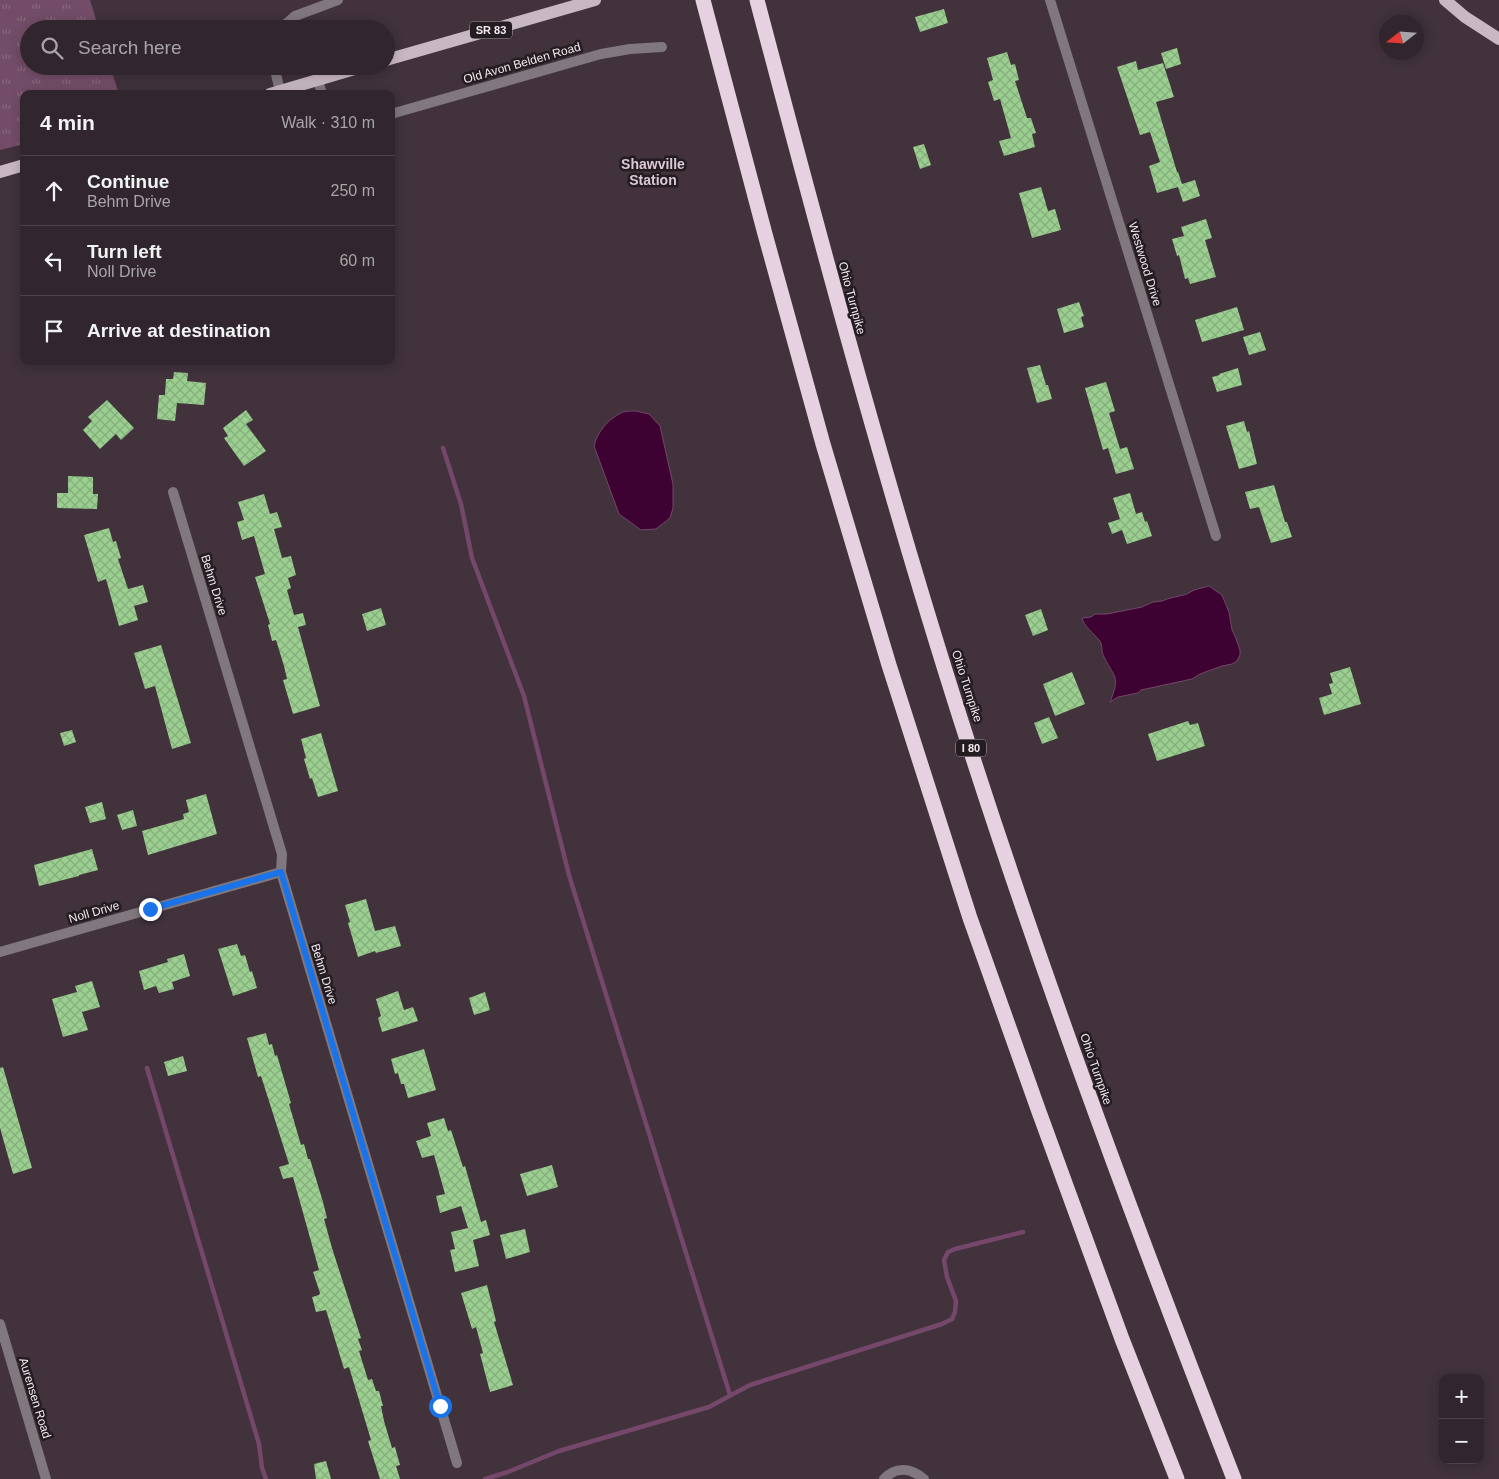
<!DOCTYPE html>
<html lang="en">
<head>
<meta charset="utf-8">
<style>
	:root { --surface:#31262d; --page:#392e35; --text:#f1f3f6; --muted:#a8a5aa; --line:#4c4349 }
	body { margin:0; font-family:Arial,sans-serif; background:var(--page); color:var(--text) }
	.controls { position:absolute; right:15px; bottom:15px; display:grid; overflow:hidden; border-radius:10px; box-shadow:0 2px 12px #0003 }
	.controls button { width:45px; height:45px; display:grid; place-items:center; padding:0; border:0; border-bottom:1px solid var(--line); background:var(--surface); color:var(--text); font:25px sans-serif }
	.compass { position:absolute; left:1379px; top:15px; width:45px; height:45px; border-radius:50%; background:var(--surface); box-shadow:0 2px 12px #0003; rotate:253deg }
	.stop { position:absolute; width:15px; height:15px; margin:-11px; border:4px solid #1a73e8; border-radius:50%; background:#fff }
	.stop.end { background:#1a73e8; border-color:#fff; box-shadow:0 1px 5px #0008 }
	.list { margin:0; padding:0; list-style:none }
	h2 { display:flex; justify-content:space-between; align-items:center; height:65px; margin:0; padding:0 20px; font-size:21px }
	h2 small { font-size:16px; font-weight:400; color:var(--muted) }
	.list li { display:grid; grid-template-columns:32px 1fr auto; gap:15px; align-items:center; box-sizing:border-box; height:70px; padding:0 20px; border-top:1px solid var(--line) }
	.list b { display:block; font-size:19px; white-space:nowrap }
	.list p { margin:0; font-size:16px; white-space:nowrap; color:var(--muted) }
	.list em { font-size:16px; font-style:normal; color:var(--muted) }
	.icon { flex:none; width:28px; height:28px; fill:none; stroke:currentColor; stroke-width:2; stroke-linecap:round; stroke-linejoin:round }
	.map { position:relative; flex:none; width:1499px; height:1479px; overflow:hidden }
	.search { position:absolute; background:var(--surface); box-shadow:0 2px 12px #0003; left:20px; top:20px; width:375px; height:55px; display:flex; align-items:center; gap:12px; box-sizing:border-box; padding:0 18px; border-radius:28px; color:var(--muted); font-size:19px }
	.panel { position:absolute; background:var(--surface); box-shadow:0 2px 12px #0003; left:20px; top:90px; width:375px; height:275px; border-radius:10px }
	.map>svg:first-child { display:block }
	.grass { fill:url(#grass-tufts) }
	.water { fill:#3d0232; stroke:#74476b }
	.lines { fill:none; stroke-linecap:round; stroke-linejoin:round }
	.stream { stroke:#74476b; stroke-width:4.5 }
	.building { fill:url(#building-cross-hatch) }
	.street { stroke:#80787e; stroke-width:10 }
	.primary { stroke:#c8b8c3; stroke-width:12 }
	.highway { stroke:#e5d1df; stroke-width:15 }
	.route { stroke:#1a73e8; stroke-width:6 }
	.labels { text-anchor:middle; stroke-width:5; stroke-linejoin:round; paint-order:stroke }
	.shield { fill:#231c21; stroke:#b5abb1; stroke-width:1 }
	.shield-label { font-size:11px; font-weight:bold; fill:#f3e8ef }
	.street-label { font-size:12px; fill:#f3e8ef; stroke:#231c21 }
	.neighbourhood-label { font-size:14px; font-weight:bold; fill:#dcc8d6; stroke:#231c21 }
</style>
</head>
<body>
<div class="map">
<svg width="1499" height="1479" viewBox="0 0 1499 1479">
	<defs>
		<pattern id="grass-tufts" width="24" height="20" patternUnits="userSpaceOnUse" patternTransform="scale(1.25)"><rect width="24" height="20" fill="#734d68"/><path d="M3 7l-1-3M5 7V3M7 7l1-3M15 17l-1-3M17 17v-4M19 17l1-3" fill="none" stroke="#87677e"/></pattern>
		<pattern id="building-cross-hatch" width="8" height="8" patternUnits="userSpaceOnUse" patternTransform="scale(1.25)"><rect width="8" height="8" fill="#9acf8f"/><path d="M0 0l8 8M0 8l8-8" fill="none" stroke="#86ad7d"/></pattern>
	</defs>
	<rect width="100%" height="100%" fill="#41323c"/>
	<!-- grass -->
	<path class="grass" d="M0 0H90L99 29H29V66H110L119 94H24V144L0 150Z"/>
	<!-- water -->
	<path class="water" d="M636 411 649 414 660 426 673 484V508L670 518 656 529 641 530 619 514 594 446C597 432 609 418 623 412 627 411 632 411 636 411Z
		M1209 586 1222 595 1229 612 1232 630 1235 636 1240 650V655L1237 661 1232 664 1222 666 1200 674 1192 679 1141 690 1138 693 1118 697 1110 702C1121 675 1114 678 1103 655 1101 650 1103 644 1099 640 1094 634 1083 625 1082 618L1091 617 1095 614H1107L1142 607 1153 602 1162 601 1167 599 1187 594 1194 590Z"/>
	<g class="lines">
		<!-- stream -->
		<path class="stream" d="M443 448 461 504 472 558 524 696 569 875 730 1395
			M147 1068 259 1444 262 1468 266 1479
			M485 1479 508 1472 559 1451 709 1407 750 1385 942 1324 952 1319 955 1312 956 1301 947 1277 944 1260 948 1252 955 1249 1023 1232"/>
	</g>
	<!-- building -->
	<path class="building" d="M944 9 948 23 920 32 915 17Z
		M1177 48 1181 64 1166 69 1161 53Z
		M1007 52 1011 65 1015 64 1019 80 1015 81 1027 118H1031L1036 133 1032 134 1035 147 1004 156 999 141 1011 138 1000 99 994 101 988 82 993 80 987 58Z
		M1136 61 1138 70 1163 63 1174 97 1156 102 1177 172H1178L1182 184 1195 180 1200 196 1183 202 1178 187 1157 193 1149 166 1160 162 1150 132 1140 135 1117 67Z
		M924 144 931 165 920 169 913 147Z
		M1041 187 1048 211 1055 209 1061 230 1032 238 1019 193Z
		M1206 219 1212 238 1205 240 1216 277 1190 284 1188 278 1185 279 1179 255 1177 256 1172 239 1184 236 1181 227Z
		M1079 302 1084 316 1081 317 1084 327 1064 333 1057 309Z
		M1237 307 1244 330 1202 342 1195 320Z
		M1260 332 1266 350 1249 355 1243 337Z
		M1040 365 1046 385H1048L1052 399 1037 403 1027 368Z
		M1238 368 1242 385 1217 392 1212 377 1220 375 1219 374Z
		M174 372 188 373 187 381 206 383 204 405 177 403 175 421 157 419 159 395H165L166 379H173Z
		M1106 382 1115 411 1109 413 1120 449 1127 447 1134 469 1116 474 1108 448 1103 450 1085 388Z
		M107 400 134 428 121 440 116 434 100 449 83 430 92 421 88 417Z
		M246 410 253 420 246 424 266 451 244 466 224 438 228 436 223 428Z
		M1244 421 1247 432 1249 431 1257 464 1239 469 1226 426Z
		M68 476 93 477V494H98L97 509 57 508V493H68Z
		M1274 485 1285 522H1287L1292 537 1271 543 1259 507 1250 509 1245 492Z
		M1130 493 1136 514 1142 512 1145 522 1147 521 1152 536 1127 544 1122 530 1112 534 1108 523 1120 519 1113 498Z
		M264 494 270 514 277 512 282 527 274 529 282 558 291 556 296 575 288 578 291 588 287 590 294 615 303 613 306 625 298 627 320 706 293 714 283 680 287 679 284 666 276 640 272 641 268 625 270 624 255 577 265 574 254 536 242 540 237 522 244 520 238 502Z
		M109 528 113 542 116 541 121 558 118 559 128 589 143 585 148 602 134 606 138 620 119 626 106 579 98 582 84 535Z
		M381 608 386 625 367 631 362 614Z
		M1041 609 1048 630 1033 636 1025 615Z
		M161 645 191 743 172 749 155 686 145 689 134 653Z
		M1350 667 1361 704 1324 715 1319 698 1332 694 1329 684 1333 683 1330 673Z
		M1072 672 1085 704 1055 716 1043 684Z
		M1049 717 1058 738 1042 744 1034 723Z
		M1188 721 1190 725 1198 723 1205 746 1157 761 1148 734Z
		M72 730 76 742 64 746 60 733Z
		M321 733 338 791 318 797 312 778 310 779 304 759 306 758 301 739Z
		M206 794 217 834 148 855 142 831 184 819 183 814 189 812 186 800Z
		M102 802 106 819 90 823 85 807Z
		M133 810 137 826 122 830 117 815Z
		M92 849 98 870 79 875V876L39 886 34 865Z
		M366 899 375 931 395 926 401 946 376 953 375 951 358 957 348 923 350 922 345 905Z
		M237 944 241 956 245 955 250 972 252 971 257 988 233 996 218 949Z
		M184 954 190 976 172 982 174 989 159 993 156 986 144 990 139 971 168 962 167 959Z
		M92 981 100 1007 82 1012 88 1030 63 1037 52 999 77 992 75 986Z
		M398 991 404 1010 413 1007 418 1021 382 1032 378 1018 381 1016 376 999Z
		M485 992 490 1010 474 1015 469 998Z
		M266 1033 269 1045 272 1044 275 1056 277 1055 291 1103 289 1104 301 1145 304 1144 308 1159H310L323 1202 327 1218 324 1219 332 1248 361 1338 358 1339 362 1350 359 1351 368 1380 372 1379 376 1391H379L383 1406H381L384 1421 392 1448 395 1447 400 1465 396 1466 400 1479H380L368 1441 371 1440 349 1367 344 1369 326 1310 316 1312 312 1297 319 1295 320 1293 313 1272 319 1270 293 1177 283 1179 279 1167 289 1164 261 1076 258 1077 247 1038Z
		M424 1049 436 1090 408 1098 404 1084H401L398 1073 395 1074 391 1059Z
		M183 1056 187 1071 168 1076 164 1062Z
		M3 1067 32 1168 13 1174 0 1128V1068Z
		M444 1118 448 1131 451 1130 463 1167 465 1166 481 1222 486 1220 490 1235 473 1240 479 1266 455 1272 450 1250 455 1249 451 1232 468 1228 461 1206 440 1213 436 1196 445 1194 434 1155 422 1158 416 1141 431 1136 427 1123Z
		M552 1165 558 1187 527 1196 520 1174Z
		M525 1229 530 1252 506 1259 500 1235Z
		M487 1285 496 1321 494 1322 513 1385 490 1392 480 1354 483 1353 476 1327 472 1329 461 1293Z
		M326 1461 331 1479H316L314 1464Z"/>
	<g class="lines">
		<!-- street -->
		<path class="street" d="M1050 0 1216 536
			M280 29 295 16 338 0
			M274 66 280 91
			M318 80 322 94
			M391 114 601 54 630 49 662 47
			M173 492 282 854 281 872 457 1463
			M0 952 281 872
			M0 1324 46 1479
			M884 1479C896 1466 911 1468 924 1479"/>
		<!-- primary -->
		<path class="primary" d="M1445 0 1465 17 1499 39
			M386 60 595 0
			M270 94 365 66
			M0 172 24 165"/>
		<!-- highway -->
		<path class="highway" d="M703 0 765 234 823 444 889 665 970 918 1038 1109 1122 1339 1177 1479
			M757 0C816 224 876 448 945 670 1030 943 1130 1212 1234 1479"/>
	</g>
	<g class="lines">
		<!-- route -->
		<path class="route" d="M150 909 281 872 440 1406"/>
	</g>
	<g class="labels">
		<!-- shield labels -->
		<g class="shield">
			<rect x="470" y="21.5" width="42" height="17" rx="4"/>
			<rect x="956" y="739.5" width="30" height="17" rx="4"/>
		</g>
		<g class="shield-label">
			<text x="491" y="34">SR 83</text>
			<text x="971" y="752">I 80</text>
		</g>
		<!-- street labels -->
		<g class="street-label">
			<text transform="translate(522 63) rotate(-16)" y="4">Old Avon Belden Road</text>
			<text transform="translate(1145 264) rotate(73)" y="4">Westwood Drive</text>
			<text transform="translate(852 298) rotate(75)" y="4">Ohio Turnpike</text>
			<text transform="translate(214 585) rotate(73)" y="4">Behm Drive</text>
			<text transform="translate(967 686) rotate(72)" y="4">Ohio Turnpike</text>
			<text transform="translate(94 912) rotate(-16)" y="4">Noll Drive</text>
			<text transform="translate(324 974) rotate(73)" y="4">Behm Drive</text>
			<text transform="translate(1096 1069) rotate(71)" y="4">Ohio Turnpike</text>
			<text transform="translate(35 1398) rotate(73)" y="4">Aurensen Road</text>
		</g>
		<!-- neighbourhood labels -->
		<g class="neighbourhood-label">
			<text x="653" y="169">Shawville<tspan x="653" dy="16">Station</tspan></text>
		</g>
	</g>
</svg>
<div class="controls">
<button>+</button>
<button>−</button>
</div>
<svg class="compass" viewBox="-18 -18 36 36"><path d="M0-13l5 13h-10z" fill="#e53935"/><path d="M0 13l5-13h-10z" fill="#a8a5aa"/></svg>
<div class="stop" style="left:440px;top:1406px"></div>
<div class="stop end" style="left:150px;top:909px"></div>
<div class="search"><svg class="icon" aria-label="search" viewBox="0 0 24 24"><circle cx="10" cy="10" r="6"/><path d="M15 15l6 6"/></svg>Search here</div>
<section class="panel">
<h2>4 min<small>Walk · 310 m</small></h2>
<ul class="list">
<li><svg class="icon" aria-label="ahead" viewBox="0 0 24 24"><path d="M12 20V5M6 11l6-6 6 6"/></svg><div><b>Continue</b><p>Behm Drive</p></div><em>250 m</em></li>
<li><svg class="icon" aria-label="left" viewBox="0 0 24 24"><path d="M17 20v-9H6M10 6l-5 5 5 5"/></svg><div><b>Turn left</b><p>Noll Drive</p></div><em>60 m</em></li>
<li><svg class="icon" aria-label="arrive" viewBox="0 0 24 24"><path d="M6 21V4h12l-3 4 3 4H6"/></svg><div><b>Arrive at destination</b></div></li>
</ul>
</section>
</div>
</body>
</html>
